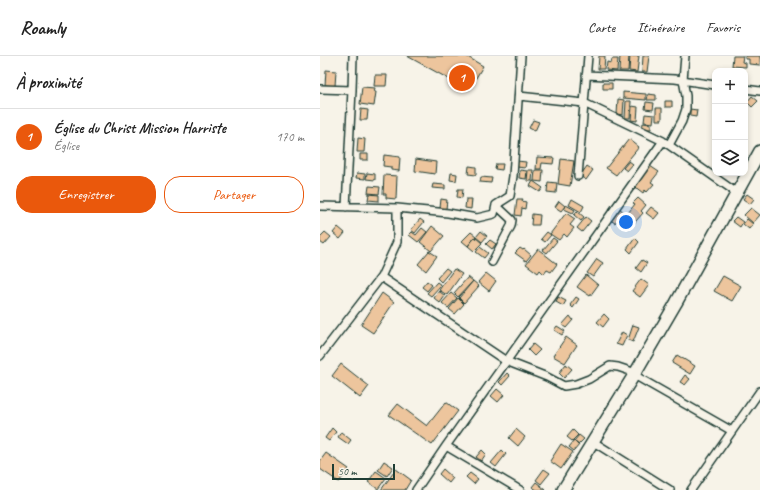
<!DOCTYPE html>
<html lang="fr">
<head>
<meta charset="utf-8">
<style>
	:root { --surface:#fff; --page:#f6f6f6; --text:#222; --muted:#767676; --line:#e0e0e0; --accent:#ea580c }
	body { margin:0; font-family:Caveat,sans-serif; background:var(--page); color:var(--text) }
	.controls { position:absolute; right:12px; top:12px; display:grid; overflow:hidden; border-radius:8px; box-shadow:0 2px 6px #0003 }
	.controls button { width:36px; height:36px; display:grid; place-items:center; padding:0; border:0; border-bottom:1px solid var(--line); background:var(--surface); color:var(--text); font:20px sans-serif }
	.scale { position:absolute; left:12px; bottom:10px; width:63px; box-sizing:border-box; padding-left:4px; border:2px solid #1f3d34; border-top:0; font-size:11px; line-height:14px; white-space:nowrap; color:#1f3d34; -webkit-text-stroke:3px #f7f3e8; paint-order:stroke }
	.you { position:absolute; left:306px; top:166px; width:14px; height:14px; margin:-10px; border:3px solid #fff; border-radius:50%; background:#1a73e8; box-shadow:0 0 0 6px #1a73e833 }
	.badge { display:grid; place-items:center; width:26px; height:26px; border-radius:50%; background:var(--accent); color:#fff; font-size:13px; font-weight:700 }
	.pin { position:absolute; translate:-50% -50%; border:2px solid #fff; box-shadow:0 1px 4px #0006 }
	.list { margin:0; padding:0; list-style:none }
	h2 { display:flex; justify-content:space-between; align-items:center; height:52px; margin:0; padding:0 16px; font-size:17px }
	h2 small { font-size:13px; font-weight:400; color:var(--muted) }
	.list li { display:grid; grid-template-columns:26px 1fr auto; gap:12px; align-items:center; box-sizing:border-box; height:56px; padding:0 16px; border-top:1px solid var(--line) }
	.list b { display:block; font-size:15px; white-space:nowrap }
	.list p { margin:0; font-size:13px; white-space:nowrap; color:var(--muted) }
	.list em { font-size:13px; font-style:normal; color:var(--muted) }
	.actions { display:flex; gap:8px; padding:12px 16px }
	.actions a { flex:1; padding:9px 0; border:1px solid var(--accent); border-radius:16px; text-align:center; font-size:14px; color:var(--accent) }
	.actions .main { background:var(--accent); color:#fff }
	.icon { flex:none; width:22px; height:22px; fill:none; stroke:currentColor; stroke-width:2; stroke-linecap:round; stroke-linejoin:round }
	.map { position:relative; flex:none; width:440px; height:434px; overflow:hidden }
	header { display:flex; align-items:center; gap:24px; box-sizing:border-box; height:56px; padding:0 20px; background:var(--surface); border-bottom:1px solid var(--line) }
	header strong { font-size:19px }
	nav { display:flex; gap:22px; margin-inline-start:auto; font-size:14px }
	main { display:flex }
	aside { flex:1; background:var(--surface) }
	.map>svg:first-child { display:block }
	.building { fill:#edc59d; stroke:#1f3d34 }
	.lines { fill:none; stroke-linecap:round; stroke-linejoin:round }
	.street-casing { stroke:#1f3d34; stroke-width:10 }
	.secondary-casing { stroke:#1f3d34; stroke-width:14 }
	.street { stroke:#f7f3e8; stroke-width:7 }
	.secondary { stroke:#f7f3e8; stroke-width:11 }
</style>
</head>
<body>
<header>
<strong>Roamly</strong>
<nav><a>Carte</a><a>Itinéraire</a><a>Favoris</a></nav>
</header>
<main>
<aside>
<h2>À proximité<small></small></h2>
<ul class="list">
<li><span class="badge">1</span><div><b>Église du Christ Mission Harriste</b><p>Église</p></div><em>170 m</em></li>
</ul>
<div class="actions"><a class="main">Enregistrer</a><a>Partager</a></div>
</aside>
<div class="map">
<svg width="440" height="434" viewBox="0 0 440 434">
	<rect width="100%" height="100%" fill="#f7f3e8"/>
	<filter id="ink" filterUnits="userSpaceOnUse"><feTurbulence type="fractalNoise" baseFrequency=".025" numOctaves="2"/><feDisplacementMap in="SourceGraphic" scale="8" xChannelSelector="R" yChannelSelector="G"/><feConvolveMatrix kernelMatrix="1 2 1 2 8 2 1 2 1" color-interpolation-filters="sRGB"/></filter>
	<g filter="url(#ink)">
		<!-- building -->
		<path class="building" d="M87 0H146L163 10 149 34Z
			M279 0H285L284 13H278Z
			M300 0H309L308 15H299Z
			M310 0H319L317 16 309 15Z
			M323 0H329L327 16H322Z
			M413 0H423L422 6 426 7V11L412 10Z
			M425 0H440V9L429 8V3H425Z
			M292 3H298L297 15 286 14 287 6 291 7Z
			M6 14 16 15 15 30 5 29Z
			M55 19H67L66 30H54Z
			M283 27H292V33H283Z
			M42 31 55 32 54 36H56L54 50 40 48Z
			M303 36 326 38V44L303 42Z
			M328 38 336 39V44H327Z
			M432 40 438 45 432 51 427 46Z
			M298 43 304 44 303 59 297 58Z
			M306 45H311L310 62H305Z
			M345 45H352V51H345Z
			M326 46 334 47 333 54 325 53Z
			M312 50 318 51 317 65 311 64Z
			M336 52H342V64H336Z
			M41 53 48 54 47 64H40Z
			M370 53 377 54 376 61 370 60Z
			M325 58 334 59 333 67 324 66Z
			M213 64 219 66 215 75 209 72Z
			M323 67 331 68V73H322Z
			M38 82 45 83 44 96H37Z
			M309 83 319 91 296 119 286 112Z
			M40 98H48V104H40Z
			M64 99 80 101 79 115 71 114V111L63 110Z
			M217 101 234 102 233 108 222 107 221 113H216Z
			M96 103 116 106 115 118 95 115Z
			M241 103 254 105 250 130 238 128Z
			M197 105 206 106 205 112 197 111Z
			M309 105 313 108 307 115 303 112Z
			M176 108H183L182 114 175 113Z
			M149 110 156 111V119L148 118Z
			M267 110 273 114 266 124 260 120Z
			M330 110 339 116 331 126 334 128 327 136 325 134 323 137 314 130Z
			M200 114 207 115 206 123 199 122Z
			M208 114H213L212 125H207Z
			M215 114H223L222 126 214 125Z
			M37 117 45 118V123L36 122Z
			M47 117 55 118V124L46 123Z
			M131 117 137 118 136 125 130 124Z
			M64 119 77 120 76 143 66 142V138H63Z
			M161 121 172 122 171 127 160 126Z
			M213 125 223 132 220 136 210 130Z
			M228 126 237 127 236 137 227 136Z
			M113 128 125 129V133L112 132Z
			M49 130 60 131 59 138 48 137Z
			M138 133H143L142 142 137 141Z
			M49 138 59 139V145L48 144Z
			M427 138 434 143 430 148 423 143Z
			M318 142 326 149 321 155 323 157 309 173 301 166 315 148 313 147Z
			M121 143 127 144 126 153 120 152Z
			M146 143H152L151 153 145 152Z
			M197 143H203L202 145 206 146 205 153 202 152 201 160 195 159Z
			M252 143 264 150 261 156 249 149Z
			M239 145 245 150 241 155 235 151Z
			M246 149 255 154 253 157 244 153Z
			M331 151 339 157 334 163 326 157Z
			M299 152 304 156 295 167 290 164Z
			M431 152 440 159 433 167 424 159Z
			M257 155 264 161 261 165 254 159Z
			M246 157 255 163 250 169 254 172 247 181 244 178 239 184 230 178Z
			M212 158 220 159 219 169H211Z
			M266 161 271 165 262 176 257 172Z
			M416 161 423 166 420 171 412 165Z
			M100 163 104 166 95 177 91 174Z
			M427 163 433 168 429 173 423 168Z
			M112 170 124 180 111 195 100 186Z
			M18 171 25 177 20 183 13 177Z
			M102 172 107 176 98 186 89 179 92 176 96 179Z
			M161 175 167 180 162 186 156 181Z
			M5 176 11 181 4 189 0 186V181Z
			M151 176 156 180 148 190 142 185Z
			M227 176 231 179 225 186 221 183Z
			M155 181 162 187 154 195 148 190Z
			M233 182 237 185 227 197 223 194Z
			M315 182 319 186 311 197 307 193Z
			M170 184 176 188 172 193 166 188Z
			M160 191 168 197 164 202 156 196Z
			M200 192 203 194 204 193 211 199 206 205 195 197Z
			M218 193 237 208 231 216 227 214 224 218 220 214 218 217 206 208Z
			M109 195 117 200 106 215 98 208Z
			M277 203 283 207 273 221 267 217Z
			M322 204 327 207 321 216 316 212Z
			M126 212 130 215 121 226 117 222Z
			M134 213 142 218 127 239 119 234Z
			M166 217 176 225 169 235 158 226Z
			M266 219 278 229 270 240 257 231Z
			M403 220 421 230 412 245 394 235Z
			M148 221 153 225 138 241 134 237Z
			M321 223 329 229 320 241 312 235Z
			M107 225 112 229 107 235 102 231Z
			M153 225 159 230 144 247 139 242Z
			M117 226 121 229 111 240 107 237Z
			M119 235 125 240 120 247 114 242Z
			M62 237 74 246 53 277 41 269Z
			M131 237 137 242 128 252 122 247Z
			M238 241 246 245 243 250 236 246Z
			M256 241 259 243 253 252 250 249Z
			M138 242 144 248 135 258 129 253Z
			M284 258 289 263 283 271 277 266Z
			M250 260 253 264 246 272 242 269Z
			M313 269 319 271 313 286 308 284Z
			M237 270 245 275 242 279 234 274Z
			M302 276 307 279 302 290 296 288Z
			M246 281 257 289 245 307 233 300Z
			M213 288 220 294 214 300 208 294Z
			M357 299 375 310 370 318 352 307Z
			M21 308 49 330 40 342 12 320Z
			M246 308 252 313 244 322 239 317Z
			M187 317 190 320 182 329 179 326Z
			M365 319 370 323 365 329 360 326Z
			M177 333 184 339 178 346 171 340Z
			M126 346 138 355 112 389 69 359 78 348 107 370Z
			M12 372 16 376 9 385 5 382Z
			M196 373 205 381 198 390 189 382Z
			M253 374 258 379 252 385 247 381Z
			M21 376 31 384 28 388 18 381Z
			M259 379 264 383 258 389 254 385Z
			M254 385 259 389 254 395 249 391Z
			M241 388 253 396 241 413 230 405Z
			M162 394 166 398 161 405 156 401Z
			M182 394 186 398 176 411 171 407Z
			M6 397 29 413 19 426 0 413V405Z
			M64 405 73 411 67 420 58 414Z
			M76 413 91 424 85 434H61Z
			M123 413 133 422 129 427 119 418Z
			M224 413 230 417 221 428 216 424Z
			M56 415 66 422 58 433 48 426Z
			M150 417 158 423 154 428 146 421Z
			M216 426 226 434H217L212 431Z"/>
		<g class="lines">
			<!-- street casing -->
			<g class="street-casing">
				<path id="street" d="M266 19 355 23 395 29
					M0 33 32 34
					M425 33 440 35
					M199 40 264 47 343 85 417 137
					M349 89 362 65 366 53V40L363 24 365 0
					M258 120 268 0
					M0 150 77 152 128 157 157 162 174 158 176 149 190 140 193 120 201 0
					M26 151 32 34 33 0
					M172 206 191 170 192 164 176 149
					M61 221 186 305 227 321 244 330 256 328 269 323 290 310 298 311 310 315 314 319 412 375
					M0 300 61 221 77 186V152
					M272 385 350 434
					M126 390 200 434
					M96 434 126 390 343 85
					M371 434 440 335"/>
			</g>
			<!-- secondary casing -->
			<g class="secondary-casing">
				<path id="secondary" d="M243 434 314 319 356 247 440 95"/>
			</g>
			<!-- street -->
			<use href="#street" class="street"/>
			<!-- secondary -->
			<use href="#secondary" class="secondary"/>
		</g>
	</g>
</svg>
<div class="controls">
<button>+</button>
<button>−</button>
<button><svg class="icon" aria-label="layers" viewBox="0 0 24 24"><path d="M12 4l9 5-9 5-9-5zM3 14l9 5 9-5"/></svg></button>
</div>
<div class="scale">50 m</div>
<div class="you"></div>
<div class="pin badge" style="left:142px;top:22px">1</div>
</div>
</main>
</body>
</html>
